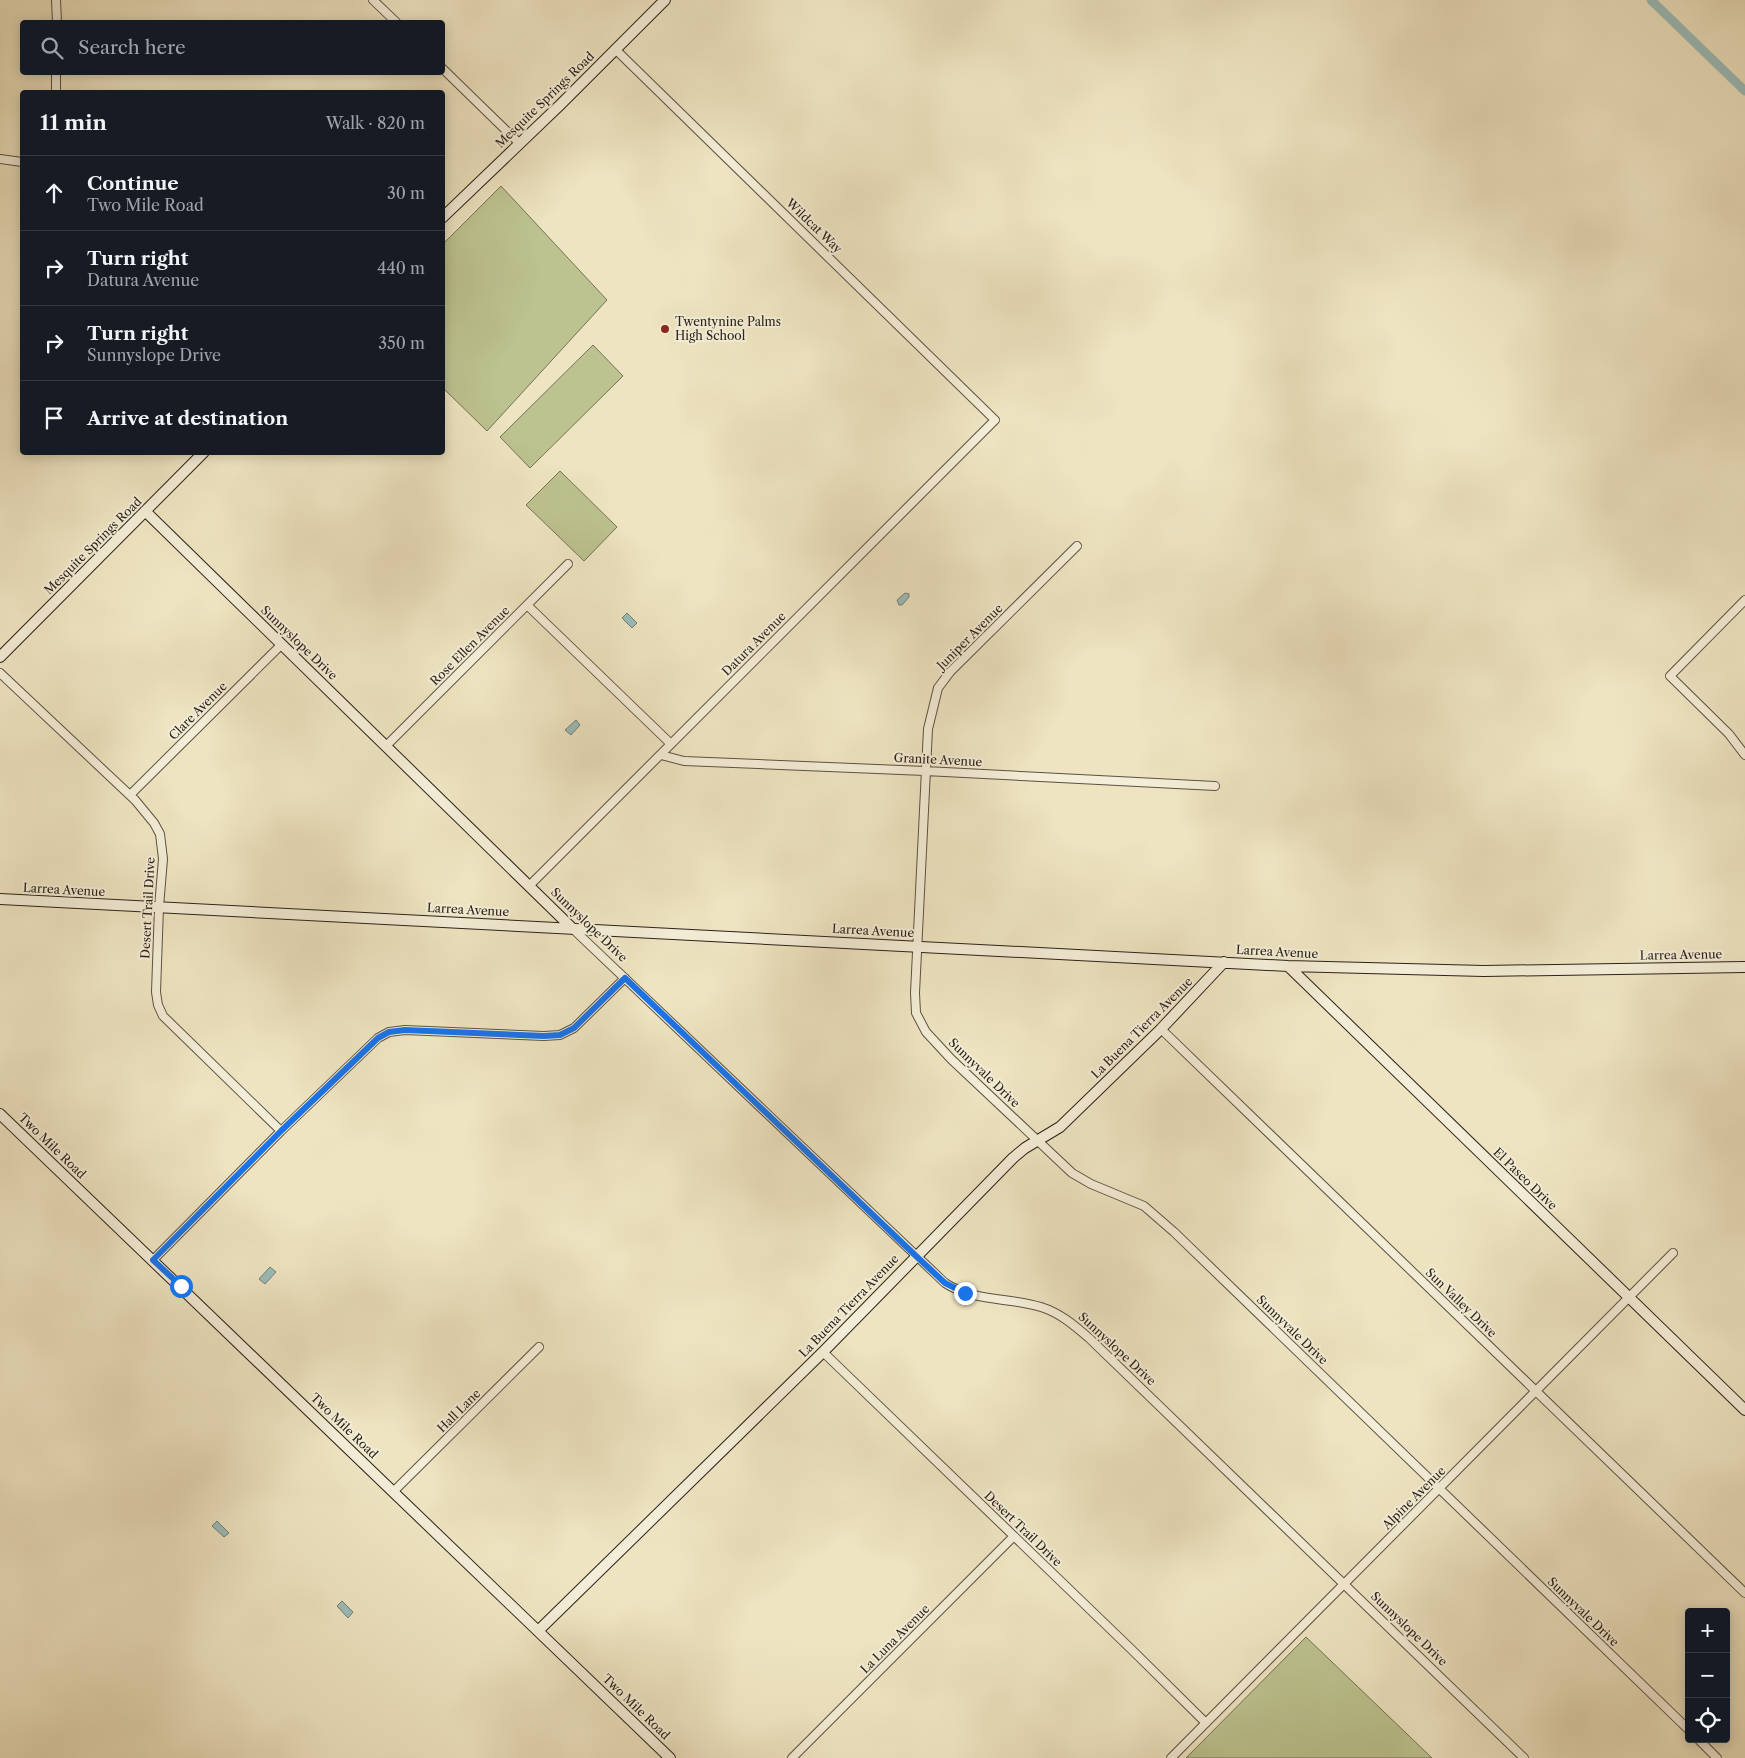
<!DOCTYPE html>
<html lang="en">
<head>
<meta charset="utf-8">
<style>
	:root { --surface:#171b24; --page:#242831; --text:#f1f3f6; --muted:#9ea1a6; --line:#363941 }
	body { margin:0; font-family:"Libre Caslon Text",serif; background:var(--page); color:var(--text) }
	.controls { position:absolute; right:15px; bottom:15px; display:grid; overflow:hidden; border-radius:5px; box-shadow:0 2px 12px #0003 }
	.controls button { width:45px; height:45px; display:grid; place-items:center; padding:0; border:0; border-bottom:1px solid var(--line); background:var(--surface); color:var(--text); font:25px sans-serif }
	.stop { position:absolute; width:15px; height:15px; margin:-11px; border:4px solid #1a73e8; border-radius:50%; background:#fff }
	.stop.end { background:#1a73e8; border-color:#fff; box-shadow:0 1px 5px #0008 }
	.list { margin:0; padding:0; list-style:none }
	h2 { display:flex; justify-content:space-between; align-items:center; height:65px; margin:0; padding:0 20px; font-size:21px }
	h2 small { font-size:16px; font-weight:400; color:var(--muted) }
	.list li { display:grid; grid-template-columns:32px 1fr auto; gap:15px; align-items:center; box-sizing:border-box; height:75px; padding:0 20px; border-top:1px solid var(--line) }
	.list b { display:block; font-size:19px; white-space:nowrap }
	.list p { margin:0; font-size:16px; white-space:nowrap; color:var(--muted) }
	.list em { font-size:16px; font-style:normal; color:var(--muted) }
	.icon { flex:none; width:28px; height:28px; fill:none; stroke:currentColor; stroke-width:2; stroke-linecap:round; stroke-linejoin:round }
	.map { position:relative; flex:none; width:1745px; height:1758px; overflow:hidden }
	.search { position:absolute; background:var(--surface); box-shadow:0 2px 12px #0003; left:20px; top:20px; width:425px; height:55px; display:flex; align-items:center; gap:12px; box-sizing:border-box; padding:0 18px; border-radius:5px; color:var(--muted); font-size:19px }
	.panel { position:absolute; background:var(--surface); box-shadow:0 2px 12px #0003; left:20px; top:90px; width:425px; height:365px; border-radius:5px }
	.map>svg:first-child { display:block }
	.green { fill:#bcc390; stroke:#737254 }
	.water { fill:#9cbdba; stroke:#6e7f79 }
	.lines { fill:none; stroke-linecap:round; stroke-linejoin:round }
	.canal { stroke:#9cbdba; stroke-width:9 }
	.street-casing { stroke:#5b5242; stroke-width:10 }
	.secondary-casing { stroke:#2a2218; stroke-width:12 }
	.street { stroke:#f4edd7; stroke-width:8 }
	.secondary { stroke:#f4edd7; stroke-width:10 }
	.route { stroke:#1a73e8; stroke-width:6 }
	.poi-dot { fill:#8f2418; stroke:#f4edd7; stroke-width:2 }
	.labels { text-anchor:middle; stroke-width:4; stroke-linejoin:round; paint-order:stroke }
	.street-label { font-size:12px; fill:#2a2218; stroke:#f4edd7 }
	.poi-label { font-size:12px; fill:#2a2218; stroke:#f4edd7; text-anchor:start }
</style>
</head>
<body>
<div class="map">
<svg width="1745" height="1758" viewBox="0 0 1745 1758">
	<rect width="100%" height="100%" fill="#eee4c1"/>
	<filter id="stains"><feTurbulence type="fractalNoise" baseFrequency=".004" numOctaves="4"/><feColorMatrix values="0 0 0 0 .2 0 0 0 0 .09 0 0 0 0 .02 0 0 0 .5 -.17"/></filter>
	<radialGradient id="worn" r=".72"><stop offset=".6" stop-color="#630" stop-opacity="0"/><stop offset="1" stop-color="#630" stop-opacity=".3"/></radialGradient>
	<!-- green -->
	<path class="green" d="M501 186 607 300 487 431 443 388V244Z
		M593 345 623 376 530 468 500 437Z
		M560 471 617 527 584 561 526 505Z
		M1306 1637 1432 1758H1186Z"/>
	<!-- water -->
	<path class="water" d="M905 593 909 594V597L902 605H899L897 600Z
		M627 613 637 623 632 628 622 618Z
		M576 720 580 725 571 735 565 730Z
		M270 1267 276 1272 265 1284 259 1279Z
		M217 1521 229 1533 224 1537 212 1526Z
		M342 1601 353 1612 348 1618 337 1606Z"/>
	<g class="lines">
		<!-- canal -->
		<path class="canal" d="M1651 0 1745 91"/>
		<!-- street casing -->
		<g class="street-casing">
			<path id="street" d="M56 0 57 22
				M373 0 396 22
				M442 68 519 143
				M56 72V92
				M0 159 22 162
				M1077 546 950 672 938 688 928 729 915 993 916 1013 926 1032 951 1059 1072 1173 1091 1184 1144 1206 1174 1232 1689 1730
				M1745 600 1670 676 1729 734 1745 755
				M527 605 671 744
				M0 673 135 800 154 823 160 834 163 859 159 907 156 992 158 1005 163 1016 281 1131
				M387 745 568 564
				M661 755 684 761 925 771 1215 786
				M130 795 282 644
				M530 885 995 420 615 49
				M572 928 945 1283C974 1302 1009 1297 1041 1307 1060 1313 1074 1325 1089 1338L1524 1758
				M1161 1029 1745 1593
				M153 1260 281 1131 378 1038 389 1032 405 1030 544 1036 560 1035 574 1028 625 978
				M823 1352 1130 1648 1206 1723
				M394 1491 539 1347
				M1698 1739 1717 1758
				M792 1758 1014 1536
				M1171 1758 1673 1253"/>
		</g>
		<!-- secondary casing -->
		<g class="secondary-casing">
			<path id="secondary" d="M442 218 560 105 665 0
				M145 511 572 928
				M0 657 204 452
				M0 899 1288 966 1484 971 1745 967
				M1288 966 1745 1410
				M0 1114 670 1758
				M538 1631 823 1352 1013 1158 1025 1148 1060 1127 1161 1029 1224 962"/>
		</g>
		<!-- street -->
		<use href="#street" class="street"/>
		<!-- secondary -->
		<use href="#secondary" class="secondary"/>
	</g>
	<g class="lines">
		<!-- route -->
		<path class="route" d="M181 1286 153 1260 281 1131 378 1038 389 1032 405 1030 544 1036 560 1035 574 1028 625 978 916 1256 945 1283 965 1293"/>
	</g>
	<!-- markers -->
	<circle class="poi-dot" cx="665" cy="329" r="5"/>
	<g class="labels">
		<!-- street labels -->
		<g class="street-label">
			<text transform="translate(545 100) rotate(-44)" y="4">Mesquite Springs Road</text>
			<text transform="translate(814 226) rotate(44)" y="4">Wildcat Way</text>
			<text transform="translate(93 546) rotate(-45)" y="4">Mesquite Springs Road</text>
			<text transform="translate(970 637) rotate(-45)" y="4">Juniper Avenue</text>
			<text transform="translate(299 643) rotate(44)" y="4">Sunnyslope Drive</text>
			<text transform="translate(754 644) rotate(-45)" y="4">Datura Avenue</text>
			<text transform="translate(470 646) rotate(-45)" y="4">Rose Ellen Avenue</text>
			<text transform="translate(198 711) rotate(-45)" y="4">Clare Avenue</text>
			<text transform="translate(938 760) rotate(3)" y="4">Granite Avenue</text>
			<text transform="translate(64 890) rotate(3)" y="4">Larrea Avenue</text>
			<text transform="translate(148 908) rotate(-87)" y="4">Desert Trail Drive</text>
			<text transform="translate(468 910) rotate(3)" y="4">Larrea Avenue</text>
			<text transform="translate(589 925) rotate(44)" y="4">Sunnyslope Drive</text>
			<text transform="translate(873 931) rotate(3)" y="4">Larrea Avenue</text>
			<text transform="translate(1277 952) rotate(3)" y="4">Larrea Avenue</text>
			<text transform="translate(1681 955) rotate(-1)" y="4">Larrea Avenue</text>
			<text transform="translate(1142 1028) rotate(-45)" y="4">La Buena Tierra Avenue</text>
			<text transform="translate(984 1073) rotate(44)" y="4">Sunnyvale Drive</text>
			<text transform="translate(52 1146) rotate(44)" y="4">Two Mile Road</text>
			<text transform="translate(1525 1179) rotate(44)" y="4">El Paseo Drive</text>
			<text transform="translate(1461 1303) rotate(44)" y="4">Sun Valley Drive</text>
			<text transform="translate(849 1306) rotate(-46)" y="4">La Buena Tierra Avenue</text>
			<text transform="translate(1292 1330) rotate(44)" y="4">Sunnyvale Drive</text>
			<text transform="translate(1117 1349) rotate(43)" y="4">Sunnyslope Drive</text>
			<text transform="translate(459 1411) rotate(-45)" y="4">Hall Lane</text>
			<text transform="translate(344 1426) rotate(44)" y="4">Two Mile Road</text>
			<text transform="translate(1414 1498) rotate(-45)" y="4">Alpine Avenue</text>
			<text transform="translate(1023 1529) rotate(44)" y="4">Desert Trail Drive</text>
			<text transform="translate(1583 1612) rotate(44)" y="4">Sunnyvale Drive</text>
			<text transform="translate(1409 1629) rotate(44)" y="4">Sunnyslope Drive</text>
			<text transform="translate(895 1639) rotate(-45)" y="4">La Luna Avenue</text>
			<text transform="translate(636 1707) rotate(44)" y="4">Two Mile Road</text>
		</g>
		<!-- poi labels -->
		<g class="poi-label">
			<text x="675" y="326">Twentynine Palms<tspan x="675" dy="14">High School</tspan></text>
		</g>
	</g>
	<rect width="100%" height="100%" filter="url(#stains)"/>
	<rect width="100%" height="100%" fill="url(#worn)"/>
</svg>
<div class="controls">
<button>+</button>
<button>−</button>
<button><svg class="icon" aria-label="locate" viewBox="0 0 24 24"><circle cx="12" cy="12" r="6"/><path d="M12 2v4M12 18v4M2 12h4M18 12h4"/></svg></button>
</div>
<div class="stop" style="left:181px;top:1286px"></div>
<div class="stop end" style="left:965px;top:1293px"></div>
<div class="search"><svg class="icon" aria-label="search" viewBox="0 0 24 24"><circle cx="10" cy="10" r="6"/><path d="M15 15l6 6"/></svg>Search here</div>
<section class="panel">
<h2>11 min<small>Walk · 820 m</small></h2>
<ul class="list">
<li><svg class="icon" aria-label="ahead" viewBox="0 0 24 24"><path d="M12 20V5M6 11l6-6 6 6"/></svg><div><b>Continue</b><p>Two Mile Road</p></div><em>30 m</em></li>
<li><svg class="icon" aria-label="right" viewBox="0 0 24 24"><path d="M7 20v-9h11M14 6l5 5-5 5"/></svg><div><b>Turn right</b><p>Datura Avenue</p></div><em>440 m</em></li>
<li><svg class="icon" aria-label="right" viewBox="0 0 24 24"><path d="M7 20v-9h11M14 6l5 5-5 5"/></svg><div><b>Turn right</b><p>Sunnyslope Drive</p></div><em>350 m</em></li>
<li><svg class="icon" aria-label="arrive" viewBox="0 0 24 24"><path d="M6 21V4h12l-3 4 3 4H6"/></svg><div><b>Arrive at destination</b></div></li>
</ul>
</section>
</div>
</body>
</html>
